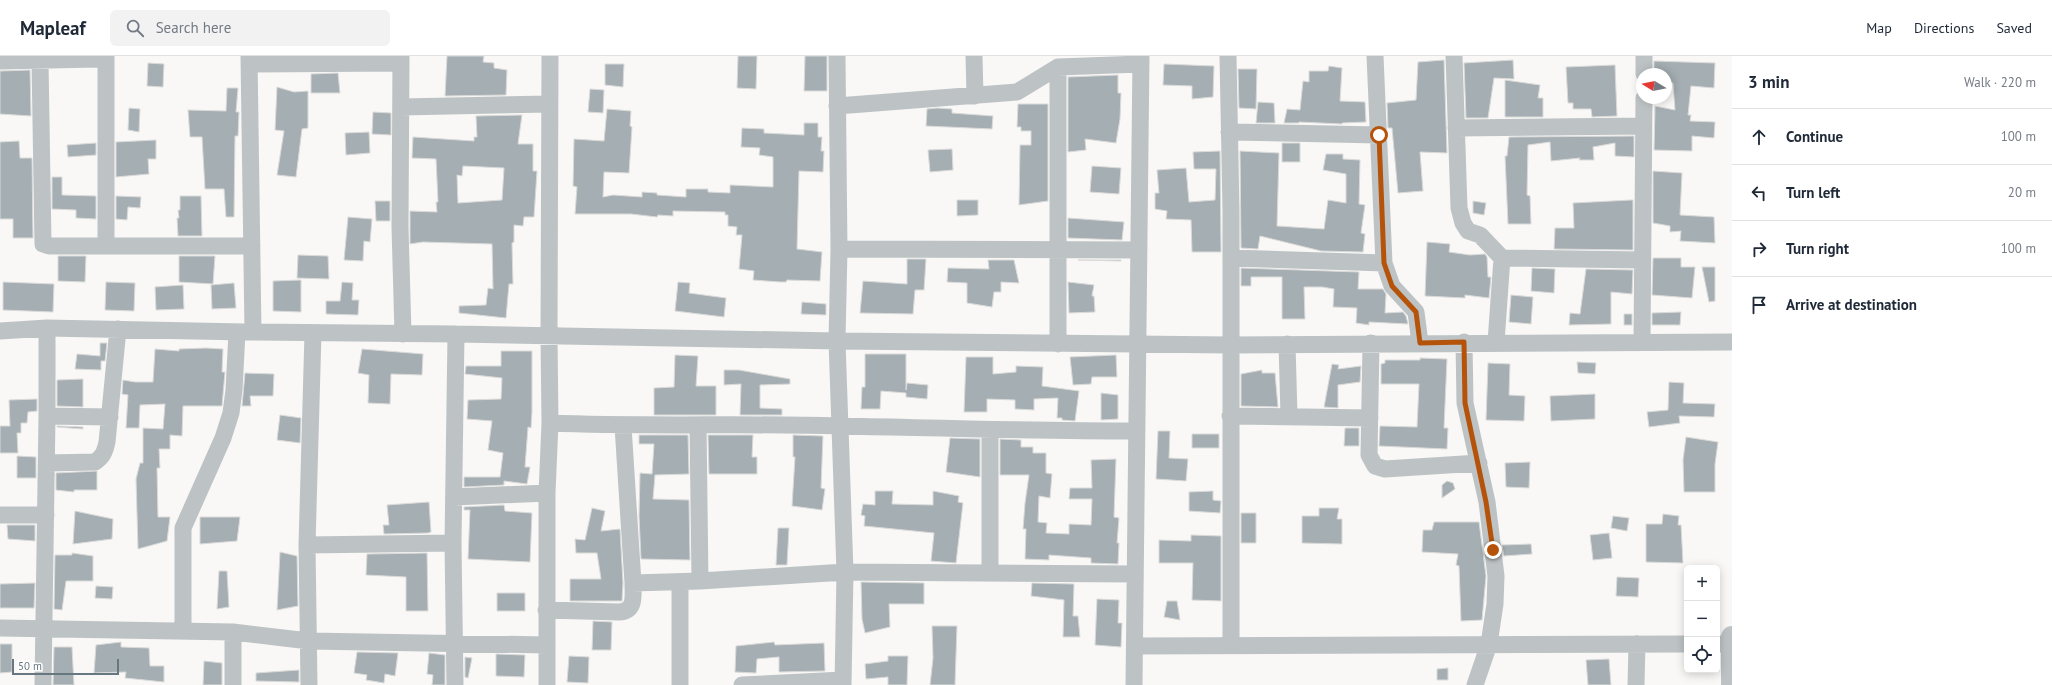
<!DOCTYPE html>
<html lang="en">
<head>
<meta charset="utf-8">
<style>
	:root { --surface:#fff; --page:#f2f2f3; --text:#1f2937; --muted:#747a83; --line:#e0e1e3 }
	body { margin:0; font-family:"PT Sans",sans-serif; background:var(--page); color:var(--text) }
	.controls { position:absolute; right:12px; bottom:12px; display:grid; overflow:hidden; border-radius:6px; box-shadow:0 2px 10px #0003 }
	.controls button { width:36px; height:36px; display:grid; place-items:center; padding:0; border:0; border-bottom:1px solid var(--line); background:var(--surface); color:var(--text); font:20px sans-serif }
	.compass { position:absolute; left:1636px; top:12px; width:36px; height:36px; border-radius:50%; background:var(--surface); box-shadow:0 2px 10px #0003; rotate:280deg }
	.scale { position:absolute; left:12px; bottom:10px; width:107px; box-sizing:border-box; padding-left:4px; border:2px solid #66777f; border-top:0; font-size:11px; line-height:14px; white-space:nowrap; color:#66777f; -webkit-text-stroke:3px #fff; paint-order:stroke }
	.stop { position:absolute; width:12px; height:12px; margin:-9px; border:3px solid #b45309; border-radius:50%; background:#fff }
	.stop.end { background:#b45309; border-color:#fff; box-shadow:0 1px 4px #0008 }
	.list { margin:0; padding:0; list-style:none }
	h2 { display:flex; justify-content:space-between; align-items:center; height:52px; margin:0; padding:0 16px; font-size:17px }
	h2 small { font-size:13px; font-weight:400; color:var(--muted) }
	.list li { display:grid; grid-template-columns:26px 1fr auto; gap:12px; align-items:center; box-sizing:border-box; height:56px; padding:0 16px; border-top:1px solid var(--line) }
	.list b { display:block; font-size:15px; white-space:nowrap }
	.list em { font-size:13px; font-style:normal; color:var(--muted) }
	.icon { flex:none; width:22px; height:22px; fill:none; stroke:currentColor; stroke-width:2; stroke-linecap:round; stroke-linejoin:round }
	.map { position:relative; flex:none; width:1732px; height:629px; overflow:hidden }
	header { display:flex; align-items:center; gap:24px; box-sizing:border-box; height:56px; padding:0 20px; background:var(--surface); border-bottom:1px solid var(--line) }
	header strong { font-size:19px }
	nav { display:flex; gap:22px; margin-inline-start:auto; font-size:14px }
	.search { width:280px; height:36px; background:var(--page); display:flex; align-items:center; gap:10px; box-sizing:border-box; padding:0 14px; border-radius:6px; color:var(--muted); font-size:15px }
	main { display:flex }
	aside { flex:1; background:var(--surface) }
	.map>svg:first-child { display:block }
	.building { fill:#a5afb3; stroke:#dadad9; fill-rule:evenodd }
	.lines { fill:none; stroke-linecap:round; stroke-linejoin:round }
	.minor { stroke:#bdc3c5; stroke-width:17 }
	.tertiary { stroke:#bdc3c5; stroke-width:22 }
	.route { stroke:#b45309; stroke-width:5 }
</style>
</head>
<body>
<header>
<strong>Mapleaf</strong>
<div class="search"><svg class="icon" aria-label="search" viewBox="0 0 24 24"><circle cx="10" cy="10" r="6"/><path d="M15 15l6 6"/></svg>Search here</div>
<nav><a>Map</a><a>Directions</a><a>Saved</a></nav>
</header>
<main>
<div class="map">
<svg width="1732" height="629" viewBox="0 0 1732 629">
	<rect width="100%" height="100%" fill="#f9f8f6"/>
	<!-- building -->
	<path class="building" d="M447 0H484L483 6 494 7V12L507 14 506 39 445 40Z
		M738 0H757L756 33 737 32Z
		M805 0H827V35H804Z
		M1444 4 1447 97 1420 96 1423 135 1398 137 1392 72H1388L1387 47 1416 44 1418 6Z
		M1513 4 1514 23 1494 22 1488 62H1466L1464 7Z
		M1654 5 1715 7 1714 32 1691 30 1688 59H1691L1690 65 1715 66 1714 82 1692 80V95L1654 94 1655 50 1675 54 1673 27 1666 26V17H1654Z
		M148 7 164 8 163 31 147 30Z
		M605 8H624L623 31 605 29Z
		M1164 8 1214 10 1213 41 1192 43V30L1163 29Z
		M1615 9 1617 60 1592 61 1591 53H1573V47H1568L1566 11Z
		M1329 10 1342 12 1340 45 1365 46 1366 66 1342 67V68L1299 66V67H1284L1287 53 1300 54 1303 25 1309 26V15H1328Z
		M1238 13H1257L1256 53 1239 52Z
		M30 14 31 60 0 58V15Z
		M338 17 340 37H311V18Z
		M1118 19V37H1121L1120 63 1116 87 1085 83 1086 94 1068 96V21Z
		M1505 24 1540 29 1538 42H1543V61H1505Z
		M277 31 294 36 308 35V72L302 73 296 121 277 119 284 75 275 74Z
		M227 32H238L236 56H239L238 80H235L234 161H226L224 133H205L202 81H190L188 54 226 55Z
		M590 33 604 34 603 57 588 56Z
		M1258 46 1274 47 1275 67H1256Z
		M1018 48H1048V145L1019 149 1020 89H1031V75H1021V71H1017Z
		M129 52 140 53 139 76 128 74Z
		M937 52 952 53V57L993 60 992 73 926 70 927 53Z
		M607 53 631 55 630 70 632 71 629 117 604 116 603 141 613 139 642 141V136L657 137V139L686 141V133H708V136L730 137V129L773 131V101L759 99 760 92 741 91 742 72 764 73V77L804 79V67H818V81H822L821 95H824L823 116 799 115 797 193 822 196 820 225 787 224 786 226H780L753 224 754 215 739 213 742 179H736L737 171 728 170V159H725V156L673 155V160L658 159 657 161 631 158H575L577 131 573 130 574 83 604 85Z
		M373 56 391 57V79L372 78Z
		M522 59 518 88H533V115H537L534 161H524L523 170 514 169V186L512 187 513 228H509L506 262 459 257V250L486 249 488 232 493 233 492 188 423 186 410 188V155L437 156 436 146H438L436 103 412 102 413 81 474 85V81H477L476 60ZM463 110 504 112 502 144 458 147 457 119 462 120Z
		M369 76 370 97 346 99 345 77Z
		M1634 80V101L1615 100V87L1593 91 1594 104H1579L1580 102 1551 105 1550 86 1528 89 1527 139 1530 140 1531 168H1508L1505 100H1507L1509 81Z
		M156 84V103H148L149 118 116 121V86Z
		M19 85 20 102H32L33 182H13V163H0V86Z
		M96 87V99L68 101 67 89Z
		M1282 87H1300V106H1282Z
		M952 93 953 114 930 116 928 94Z
		M1220 95 1221 196H1192L1191 164 1166 163 1167 155 1155 153V137H1159L1157 114 1186 112 1189 146 1215 144 1216 113H1194L1193 96Z
		M1240 95 1279 97 1277 170 1324 173 1328 144 1346 147V118L1323 114 1326 98H1343V103L1360 104 1359 148 1365 149 1361 177 1365 178 1363 196 1321 195 1260 180 1258 193 1241 192Z
		M1092 110 1121 112 1119 138 1090 136Z
		M1653 115 1682 117 1680 159 1714 161 1715 187 1680 185 1681 175 1670 176V170L1653 167Z
		M52 121H62V139L96 140V163L76 162V154L52 153Z
		M116 140 141 141 140 152 128 151 127 164 116 163Z
		M180 140H201L202 180H178L177 162H179L178 154H180Z
		M957 144H978V159L957 160Z
		M1631 144H1633V194L1554 193 1555 172H1574L1573 147Z
		M375 145H390V165H376Z
		M1473 145 1486 147 1484 159 1473 157Z
		M348 161 372 163 370 186 364 185 363 205 344 204Z
		M1068 162 1124 166 1122 184 1068 182Z
		M1427 186 1450 188 1449 196 1470 199 1485 198 1487 201 1488 221H1491L1489 242 1465 239V242L1425 240Z
		M298 199 328 200 329 223 297 222Z
		M58 200H86L85 226 58 225Z
		M179 200H215L213 228 179 226Z
		M1653 202H1681V211H1695L1692 242 1652 239Z
		M907 203H926L924 234H915L913 258 860 257 863 225 907 228Z
		M988 204H1014L1019 227 1001 226V236H994L992 251 967 247V227L947 226 948 212 989 213Z
		M1078 204H1121V205Z
		M1702 211H1715V245L1709 246Z
		M1241 212 1359 216 1358 233H1383L1386 238 1385 257 1403 256 1406 260 1408 268 1369 266V269L1356 267 1357 252 1333 251 1334 233 1322 231H1304L1305 263H1282V221H1251V230H1241Z
		M1532 212 1555 213 1554 237 1531 235Z
		M1586 213 1633 214 1632 238 1611 236V268L1569 269 1570 257 1580 258Z
		M301 224V256L273 255V225Z
		M3 226 54 228 53 256 3 254Z
		M106 226 135 227 134 255 105 254Z
		M342 226 353 227 352 244H359L358 259 326 258V245H340Z
		M678 226 690 227 689 237 726 242 724 261 675 255Z
		M1068 226 1094 229 1092 240H1094L1095 256 1069 257Z
		M234 227 236 252 212 253 211 229Z
		M183 229 184 253 156 254 155 231Z
		M1511 239 1533 241 1531 268 1509 266Z
		M802 246 826 248V259L801 258Z
		M1681 256 1680 269H1652V257Z
		M1624 258H1632V269H1624Z
		M100 287H107L105 305H101V314L75 313 77 298 100 300Z
		M206 292 223 293 222 316H225L222 350H183L182 380 170 379V393H159L160 412H157L158 461H170L167 485 138 493 136 423 140 407H143V372L163 373 165 348 140 349 139 372H126L128 339 122 338 123 324 135 326H153L155 293 179 295V293Z
		M362 293 423 298 422 319 391 318 390 348 368 347 369 319 358 317Z
		M501 295H532V356L531 372 528 371 525 411H530L527 428 504 425V429L464 431V421H500L503 397 488 394 492 365 467 363 468 344 501 343 502 322 465 318 466 310H501Z
		M865 298H906V334L907 327 928 329 927 343 906 341V337L881 335 880 353H861L862 331H865Z
		M675 299 698 300 696 330H716V359H654V332L674 331Z
		M1116 299 1117 321H1092L1091 328 1073 329 1070 301Z
		M966 301H993V318L1016 316V310L1043 311 1042 330 1079 335 1075 365 1062 364V362H1057L1058 342 1034 343V354L1015 353V344L987 343V356H964Z
		M1420 302 1447 303 1444 372H1448L1447 393 1379 390 1380 370 1417 371 1419 328H1381V308L1385 307V304H1420Z
		M1577 306 1596 307 1595 318 1578 317Z
		M1488 307 1510 308 1509 339 1525 340 1524 365 1486 364Z
		M1332 308 1339 309 1338 313 1361 310 1360 326 1338 329V352L1324 351Z
		M724 314H739L790 323V328L760 329V352L782 353V359H740L741 328 724 329Z
		M1262 314V317H1275L1278 351 1241 350V318Z
		M245 317 274 318 273 340H250L251 350H242Z
		M83 323V351L57 350V324Z
		M1669 326 1684 327 1683 347 1715 348 1714 361 1679 360 1680 367 1649 371 1647 356 1668 354Z
		M1101 337 1118 339V363L1101 364Z
		M1595 338V363L1551 365 1550 340Z
		M37 343V355L28 356 27 367H21V377H17L18 397H0V370H10L9 344Z
		M280 359 301 362 300 387 277 384Z
		M57 370 83 371V373L57 371Z
		M1345 372H1359V390H1344Z
		M1158 375H1170L1169 402 1188 403 1186 425 1156 423Z
		M1192 378H1219V392H1192Z
		M639 379H688L689 418 655 419 653 443 689 444 690 504 641 503 639 460 640 417 652 418 654 388H639Z
		M708 379H753L752 401H757V418H709Z
		M793 379 823 380 821 432 825 433 822 454 792 450 795 401H793Z
		M1686 381 1718 386 1715 408V436H1684L1683 404Z
		M950 382 980 383V421L946 416Z
		M1000 383 1021 384V391H1033V397H1046V417L1052 418 1050 442 1039 440 1038 466 1047 467 1046 477 1069 478V468L1091 469 1092 443H1069L1070 432H1092L1091 404 1116 403 1114 461 1119 462 1117 487H1119L1118 508 1091 507V502L1049 499V504L1025 503 1026 473H1023L1025 447 1029 419H1000Z
		M17 400 36 401V422H17Z
		M1530 406 1529 432 1506 431 1505 407Z
		M97 415V434H74V436L56 434V417Z
		M1447 425 1453 427 1455 433 1442 442V429Z
		M875 435H893L892 448 933 449V435L959 440 958 446 963 447 956 507 931 505 934 477 864 470 865 460 861 459 863 448 875 449Z
		M1213 435V444L1221 445 1220 457 1189 455V436Z
		M429 446 431 476 428 477 384 478 383 469H389L387 449Z
		M504 449 505 455 532 457 530 506 468 503 470 454H464V451Z
		M592 452 605 455 601 475 620 473 623 527 622 545H570V523H601L597 497H576L575 483 585 484Z
		M1319 452H1339L1337 463H1342V488L1302 487V460H1319Z
		M75 455 113 463 112 483 73 488Z
		M1241 457H1256V487H1241Z
		M1663 458 1679 460 1678 469H1681L1683 507 1646 506V468H1662Z
		M1613 460 1629 462 1627 475 1611 472Z
		M200 461H240L237 485 200 488Z
		M1434 466H1479L1486 520 1482 564 1461 565 1459 510 1456 509 1458 498 1422 496 1423 474H1432Z
		M7 469H35V485L8 483Z
		M778 472H789L787 509H776Z
		M1609 477 1612 502 1593 504 1590 479Z
		M1191 479 1221 480V545L1192 544 1193 507H1159V484L1191 485Z
		M1531 488 1532 498 1504 500 1502 489Z
		M280 496 297 500 298 550 277 554Z
		M72 497 93 500V525H66L62 554 54 553 55 499H72Z
		M427 497 428 555H406V521L366 519 367 498Z
		M219 515H227L229 551 217 553Z
		M1617 521 1639 522 1638 541 1616 540Z
		M861 526 924 527V548H889L890 571 865 577 862 563Z
		M35 527 34 552H0V528Z
		M1032 527 1074 528 1073 560H1078L1080 581H1063L1064 544 1031 540Z
		M96 530 113 531 112 543 95 542Z
		M497 537H525V555H497Z
		M1097 543 1119 544 1118 567H1122L1121 591 1095 589Z
		M1167 545H1177L1180 564 1164 561Z
		M593 565 612 566 611 594H592Z
		M932 570H957L955 629H930L933 602Z
		M121 586V591L149 592 150 610H164V626L125 622 126 616 94 617 96 589Z
		M774 586 775 589 824 587 825 615 779 616V601L757 603 756 617 735 616 736 590Z
		M0 588H12V616L0 617Z
		M54 591H72L74 629H53Z
		M357 596 398 597 395 620 385 618 384 627 366 624 367 619 354 617Z
		M429 597 445 599V629H432L433 619 427 618Z
		M496 598 525 599 524 621 496 620Z
		M569 600 589 601 588 627 567 626Z
		M888 600H908L907 629H888V621L866 623 865 608 888 605Z
		M465 601 472 602 468 622 465 621Z
		M1609 603 1611 629H1588L1586 604Z
		M204 605 222 607V629H203Z
		M1448 612V624H1437V613Z
		M299 614V626L256 625V617Z"/>
	<g class="lines">
		<!-- minor -->
		<path class="minor" d="M106 0V190
			M249 0 253 276
			M401 0 400 171 403 278
			M837 0 839 193 837 285 845 516 843 629
			M974 0 975 40
			M1228 0 1231 154V588
			M1375 0 1384 207 1392 230 1416 256 1420 287
			M1454 0 1459 152 1463 167 1468 175 1480 179 1502 202 1496 286
			M0 5 98 3 103 0
			M40 5 43 188 49 190H252
			M249 8 401 7
			M1058 11V288
			M1644 18V0
			M837 50 1017 36 1058 11 1141 8
			M401 51 550 48
			M1456 72 1643 70
			M1229 76 1379 79
			M839 193 1139 194
			M1231 202 1384 207
			M1502 202 1642 204
			M0 275 47 272 244 276 456 278 837 285 1230 289 1732 286
			M1464 286 1465 347 1487 446 1496 520 1495 548 1489 588 1475 629
			M1371 287 1369 399 1375 410 1385 413 1479 407
			M1642 287 1644 42
			M1287 288 1289 360
			M47 360 110 361
			M1230 360 1370 362
			M550 367C647 371 744 367 840 370 939 372 1038 375 1137 375
			M698 369 700 525
			M990 374V517
			M47 407 95 406C103 401 105 395 107 386L118 273
			M454 441 547 437
			M0 459H46
			M307 489 453 487
			M680 526V629
			M633 527 700 525 845 516 1135 518
			M546 554 619 556C636 555 633 540 633 527L623 370
			M0 572 233 576 309 585 547 589
			M183 574V472L223 382 231 357 234 334 237 276
			M233 576V629
			M1717 588H1732
			M1135 590 1687 588
			M43 629 47 360V272
			M309 629 307 489 313 277
			M455 629 453 487 456 278
			M547 629V437L550 367 549 280 550 0
			M742 629 843 624
			M1134 629 1141 0
			M1636 629 1637 588"/>
		<!-- tertiary -->
		<path class="tertiary" d="M1732 629V581"/>
	</g>
	<g class="lines">
		<!-- route -->
		<path class="route" d="M1379 79 1384 207 1392 230 1416 256 1420 287 1464 286 1465 347 1486 446 1493 494"/>
	</g>
</svg>
<div class="controls">
<button>+</button>
<button>−</button>
<button><svg class="icon" aria-label="locate" viewBox="0 0 24 24"><circle cx="12" cy="12" r="6"/><path d="M12 2v4M12 18v4M2 12h4M18 12h4"/></svg></button>
</div>
<svg class="compass" viewBox="-18 -18 36 36"><path d="M0-13l5 13h-10z" fill="#e53935"/><path d="M0 13l5-13h-10z" fill="#747a83"/></svg>
<div class="scale">50 m</div>
<div class="stop" style="left:1379px;top:79px"></div>
<div class="stop end" style="left:1493px;top:494px"></div>
</div>
<aside>
<h2>3 min<small>Walk · 220 m</small></h2>
<ul class="list">
<li><svg class="icon" aria-label="ahead" viewBox="0 0 24 24"><path d="M12 20V5M6 11l6-6 6 6"/></svg><div><b>Continue</b></div><em>100 m</em></li>
<li><svg class="icon" aria-label="left" viewBox="0 0 24 24"><path d="M17 20v-9H6M10 6l-5 5 5 5"/></svg><div><b>Turn left</b></div><em>20 m</em></li>
<li><svg class="icon" aria-label="right" viewBox="0 0 24 24"><path d="M7 20v-9h11M14 6l5 5-5 5"/></svg><div><b>Turn right</b></div><em>100 m</em></li>
<li><svg class="icon" aria-label="arrive" viewBox="0 0 24 24"><path d="M6 21V4h12l-3 4 3 4H6"/></svg><div><b>Arrive at destination</b></div></li>
</ul>
</aside>
</main>
</body>
</html>
